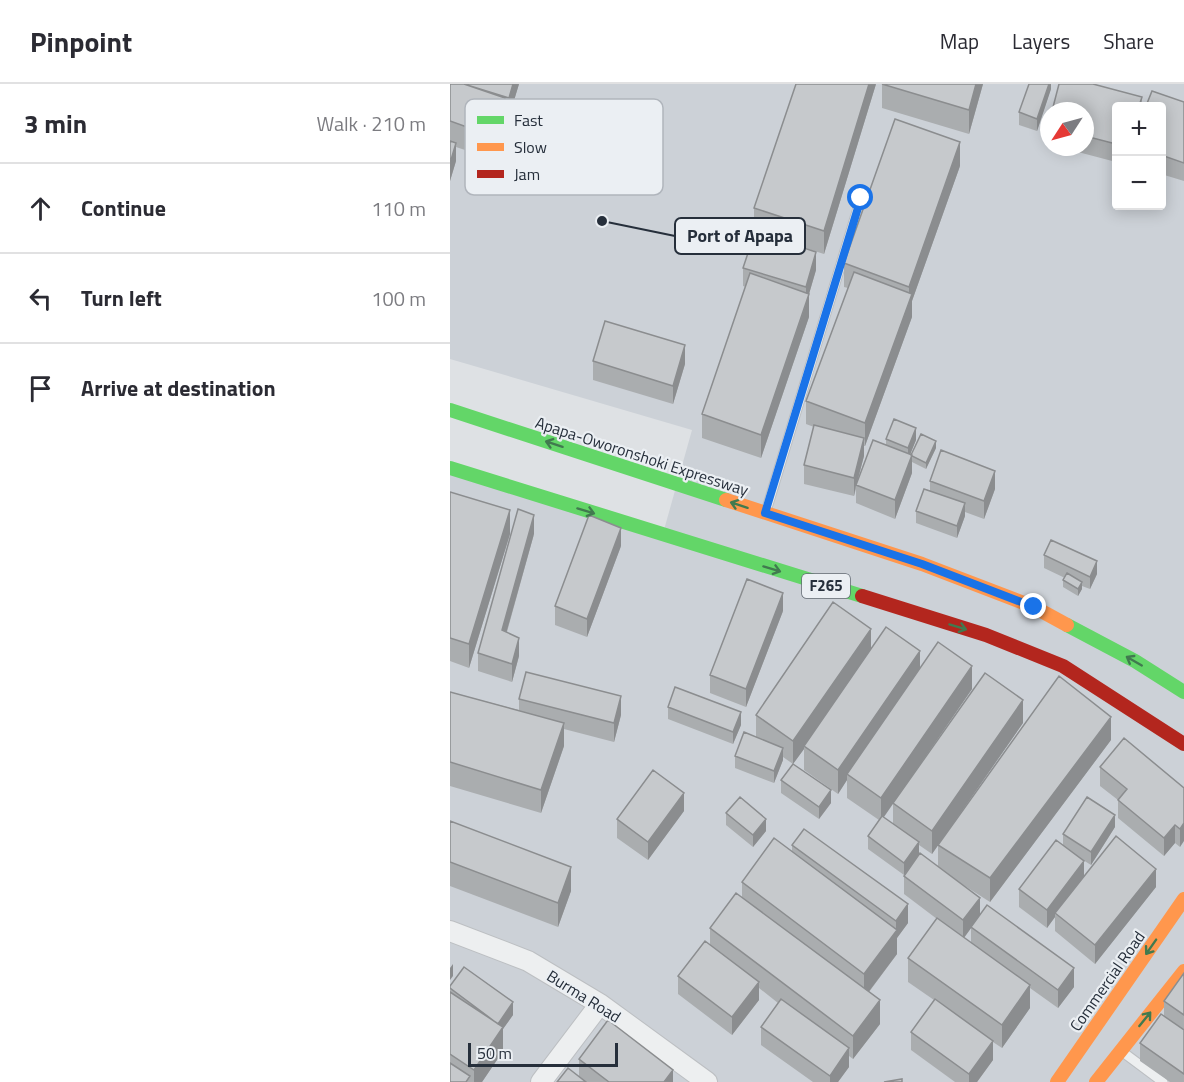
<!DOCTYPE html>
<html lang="en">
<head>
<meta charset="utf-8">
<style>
	:root { --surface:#fff; --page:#f2f2f3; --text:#2b2b33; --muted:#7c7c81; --line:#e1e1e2 }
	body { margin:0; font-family:"Titillium Web",sans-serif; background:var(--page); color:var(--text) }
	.controls { position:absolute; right:18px; top:18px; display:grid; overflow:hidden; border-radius:6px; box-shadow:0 3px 15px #0003 }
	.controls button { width:54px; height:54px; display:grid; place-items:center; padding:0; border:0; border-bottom:2px solid var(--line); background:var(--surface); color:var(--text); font:30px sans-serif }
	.compass { position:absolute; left:590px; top:18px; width:54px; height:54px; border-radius:50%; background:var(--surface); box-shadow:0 3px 15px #0003; rotate:234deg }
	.scale { position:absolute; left:18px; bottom:15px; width:150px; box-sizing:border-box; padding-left:6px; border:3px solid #262f3b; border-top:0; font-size:16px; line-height:21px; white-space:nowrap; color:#262f3b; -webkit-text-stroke:4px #ebeff3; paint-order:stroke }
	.stop { position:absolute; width:18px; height:18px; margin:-14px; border:4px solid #1a73e8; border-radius:50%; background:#fff }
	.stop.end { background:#1a73e8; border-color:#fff; box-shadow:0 2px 6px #0008 }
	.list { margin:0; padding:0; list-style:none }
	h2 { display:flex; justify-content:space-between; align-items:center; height:78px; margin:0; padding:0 24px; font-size:26px }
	h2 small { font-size:20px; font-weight:400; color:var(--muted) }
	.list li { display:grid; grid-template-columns:39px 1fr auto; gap:18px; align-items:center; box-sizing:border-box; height:90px; padding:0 24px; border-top:2px solid var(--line) }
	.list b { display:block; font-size:22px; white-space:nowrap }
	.list em { font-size:20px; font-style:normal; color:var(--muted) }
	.icon { flex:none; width:33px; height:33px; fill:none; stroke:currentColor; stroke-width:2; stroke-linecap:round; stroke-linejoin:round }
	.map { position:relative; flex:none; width:734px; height:998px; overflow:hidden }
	header { display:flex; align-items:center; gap:36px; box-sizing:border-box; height:84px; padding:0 30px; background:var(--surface); border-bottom:2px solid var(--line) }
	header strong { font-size:28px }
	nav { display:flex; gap:33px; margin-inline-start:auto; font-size:21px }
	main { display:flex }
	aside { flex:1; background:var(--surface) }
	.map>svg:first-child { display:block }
	.built { fill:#ccd1d7; fill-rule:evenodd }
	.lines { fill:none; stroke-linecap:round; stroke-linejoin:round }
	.lane-casing { stroke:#bcbfc2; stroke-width:11 }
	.street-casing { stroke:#bcbfc2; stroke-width:22 }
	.lane { stroke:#edeff0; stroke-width:9 }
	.street { stroke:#edeff0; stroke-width:20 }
	.fast { stroke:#63d668; stroke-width:14 }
	.slow { stroke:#ff974d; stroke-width:14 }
	.jam { stroke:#b3261e; stroke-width:14 }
	.wall { fill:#aaadaf; fill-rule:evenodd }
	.shaded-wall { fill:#8b8d8f }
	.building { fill:#c6c9cc; stroke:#8b8d8f; stroke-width:1.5 }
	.oneway { stroke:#417a4f }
	.route { stroke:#1a73e8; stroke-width:8 }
	.labels { text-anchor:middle; stroke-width:4.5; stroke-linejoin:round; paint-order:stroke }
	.shield { fill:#ebeff3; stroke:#616972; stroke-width:1.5 }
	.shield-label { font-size:15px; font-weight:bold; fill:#262f3b }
	.street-label { font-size:16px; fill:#262f3b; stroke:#ebeff3 }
	.key { fill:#ebeff3; stroke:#b0b5bc; stroke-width:1.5 }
	.key-label { font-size:16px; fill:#262f3b }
	.leader { fill:none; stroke:#262f3b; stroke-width:2 }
	.callout-dot { fill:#262f3b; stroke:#ebeff3; stroke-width:2 }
	.callout { fill:#ebeff3; stroke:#262f3b; stroke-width:2 }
	.callout-label { font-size:18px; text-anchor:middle; font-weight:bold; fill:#262f3b }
</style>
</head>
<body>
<header>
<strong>Pinpoint</strong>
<nav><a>Map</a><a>Layers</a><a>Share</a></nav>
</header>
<main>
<aside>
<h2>3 min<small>Walk · 210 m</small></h2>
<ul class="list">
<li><svg class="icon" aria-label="ahead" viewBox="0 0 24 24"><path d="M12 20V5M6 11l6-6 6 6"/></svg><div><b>Continue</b></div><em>110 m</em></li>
<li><svg class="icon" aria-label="left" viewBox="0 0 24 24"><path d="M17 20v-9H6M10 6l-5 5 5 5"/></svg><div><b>Turn left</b></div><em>100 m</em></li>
<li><svg class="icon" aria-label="arrive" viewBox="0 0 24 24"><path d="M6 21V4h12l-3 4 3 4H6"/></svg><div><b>Arrive at destination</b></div></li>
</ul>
</aside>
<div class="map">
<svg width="734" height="998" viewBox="0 0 734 998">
	<rect width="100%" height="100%" fill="#dee1e4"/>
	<!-- built -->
	<path class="built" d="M0 0H734V998H0V386L212 453 242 346 0 275ZM666 22H712V122H666ZM599 27H635V63H599Z"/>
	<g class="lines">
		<!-- lane casing -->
		<g class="lane-casing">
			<path id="lane" d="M317 424 411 114
				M674 969 713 998"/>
		</g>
		<!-- street casing -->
		<g class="street-casing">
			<path id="street" d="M0 847 78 877 150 920 257 998
				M91 998 150 920"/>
		</g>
		<!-- lane -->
		<use href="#lane" class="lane"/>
		<!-- street -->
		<use href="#street" class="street"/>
		<!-- fast -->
		<path class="fast" d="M0 326 276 416
			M0 384 412 512
			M617 541 685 577 734 608"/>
		<!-- slow -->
		<path class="slow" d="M276 416 472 480 584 523 617 541
			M607 998 734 815
			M646 998 734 887"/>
		<!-- jam -->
		<path class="jam" d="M412 512 536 551 613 582 734 660"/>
	</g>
	<!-- wall -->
	<path class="wall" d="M0 0H69L59 33 55 31V37L42 75 6 63V77L0 97Z
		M426 0 374 170 304 148V124Z
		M432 0H533L519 50 432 24Z
		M601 0V5L587 47 569 41V28Z
		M609 0H643L692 13V22H666V78L609 63H635V27H602Z
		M734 18V97L711 90V22Z
		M510 82 462 217V233L415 362H414V372L408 395 436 361V355L466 356 460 370 461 371 486 364 476 385 462 378V389L445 435 406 419V405L404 412 354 400V381L364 343 356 340V317L398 204 394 203V179Z
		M293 184 366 186 359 210V233L311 374 252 354V330L296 203 293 202Z
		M143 277 235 280 223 320 143 296Z
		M480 397 545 405 534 435 515 428V432L507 454 466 439V427L480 406Z
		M0 408 60 450 19 584 0 577Z
		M84 450 57 548 69 572 62 598 28 587V569Z
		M171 462 137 553 105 541V522Z
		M594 471 647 490 640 505 632 502V505L628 512 613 503V496L615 494 594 484Z
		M333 527 296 623 260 609V591Z
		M421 565 470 584 522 605 434 733 443 740V719L573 639 482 770 469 761V771L488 783V761L661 656 540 818 504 795 530 830 624 903 608 924 580 904V924L552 964 543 958V976L527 998H505L461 966V948L484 916 458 898V874L487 835 454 810V791L418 765V752L429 736 397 714V696L388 710 354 686V665L343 680 381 719 369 735 331 709V696L343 680 333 673V676L324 699 285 684V672L306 653V631ZM521 844V859L514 854Z
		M0 608 69 626V615L171 631 164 658 114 645V662L91 729 0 702Z
		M218 623 291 641 283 660 218 635Z
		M650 683 734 704 730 763 725 759 714 772 668 734V716L650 702Z
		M234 727 198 776 167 754V735Z
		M276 729 316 747 303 763 276 741Z
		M0 737 121 807 108 843 0 802Z
		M665 743 641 781 633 776 634 792 706 803 645 880 605 847V833L597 844 569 823V805L613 760V750Z
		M342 761 458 839 447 854V870L419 908 430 940 403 975 399 972V983L388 998H363L311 961V943L328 919 309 904V916L282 951 228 910V892L260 860V844L292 813V798L342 767Z
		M734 889V998H720L690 977V959L714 932V917Z
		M0 902 63 931 53 945V967L32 998H0Z
		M129 975 223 998H136L129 993Z"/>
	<!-- shaded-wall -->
	<path class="shaded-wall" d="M63 0H69L59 33V14Z
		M419 0H426L374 170V147Z
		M526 0H533L519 50V26Z
		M599 0H601V5L587 47V35Z
		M55 14V37L42 75V52Z
		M510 58V82L462 217V233L415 362V339L459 218V203Z
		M6 59V77L0 97V79Z
		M366 168V186L359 210V233L311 374V351L356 220V203Z
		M235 261V280L223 320V302Z
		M466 344V356L458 376V364Z
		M414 354V372L406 402V401L404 412V394Z
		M486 357V364L476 385V379Z
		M462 371V389L445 435V416Z
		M545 387V405L534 435V417Z
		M515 419V432L507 454V442Z
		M60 426V450L19 584V560Z
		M84 431V450L52 564V546Z
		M171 444V462L137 553V535Z
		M647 477V490L640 505V493Z
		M632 498V505L628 512V505Z
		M333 509V527L296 623V605Z
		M421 545V568L354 662V665L343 680V657Z
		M69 554V572L62 598V580Z
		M470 567V590L397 690V696L388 710V686Z
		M522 582V605L431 737V714Z
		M171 612V631L164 658V639Z
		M573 616V639L482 770V747Z
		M291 628V641L283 660V648Z
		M661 633V656L540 818V794Z
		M114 639V662L91 729V706Z
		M333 664V676L324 699V687Z
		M381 706V719L369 735V723Z
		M234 709V727L198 776V758Z
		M665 731V743L641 781V768Z
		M316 735V747L303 763V751Z
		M734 739V757L730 763V745Z
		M725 741V759L714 772V754Z
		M469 758V771L454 791V779Z
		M634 777V795L605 829V833L597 844V826Z
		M121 783V807L108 843V819Z
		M706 785V803L645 880V861Z
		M530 814V832L513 855V836Z
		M458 820V839L447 854V870L414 914V890L446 847V837Z
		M3 880V892L0 896V884Z
		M624 884V903L608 924V906Z
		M309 898V916L282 951V933Z
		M580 901V924L552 964V941Z
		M430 916V940L403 975V952Z
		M63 918V931L53 945V967L32 998H24V986L48 940Z
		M543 957V976L527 998H519V990Z
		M399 964V983L388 998H380V992Z
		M223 986V998H214Z"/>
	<!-- building -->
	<path class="building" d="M0 0H14L55 14 42 52 0 37Z
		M14 0H63L59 14Z
		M346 0H419L374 147 304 124Z
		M432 0H526L519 26Z
		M579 0H599L587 35 569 28Z
		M609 0H643L692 13 689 22H666V60L635 52V27H602Z
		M702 7 734 18V79L711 71V22H696Z
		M445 35 510 58 459 203 394 179Z
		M0 57 6 59 0 79Z
		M305 148 366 168 356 203 293 184Z
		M404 188 462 210 415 339 356 317Z
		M300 189 359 210 311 351 252 330Z
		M155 237 235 261 223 302 143 277Z
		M444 335 466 344 458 364 436 355Z
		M364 341 414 354 404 394 354 381Z
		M471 350 486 357 476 379 462 372 461 371Z
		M423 356 462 371 445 416 406 401Z
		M491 366 545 387 534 417 480 397Z
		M474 405 515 419 507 442 466 427Z
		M0 408 60 426 19 560 0 554Z
		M68 425 84 431 52 546 69 554 62 580 28 569Z
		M139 431 171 444 137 535 105 522Z
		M601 456 647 477 640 493 594 471Z
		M617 489 632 498 628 505 613 496Z
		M297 495 333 509 296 605 260 591Z
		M383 518 421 545 343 657 306 631Z
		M436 543 470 567 388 686 354 662Z
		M488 558 522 582 431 714 397 690Z
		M76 588 171 612 164 639 69 615Z
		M535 589 573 616 482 747 443 719Z
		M609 592 661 633 540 794 488 761Z
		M225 603 291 628 283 648 218 623Z
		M0 608 114 639 91 706 0 678Z
		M294 648 333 664 324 687 285 672Z
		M674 654 734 704V739L730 745 725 741 714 754 668 716 677 705 650 683Z
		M343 680 381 706 369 723 331 696Z
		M203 686 234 709 198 758 167 735Z
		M290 713 316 735 303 751 276 729Z
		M637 713 665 731 641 768 613 750Z
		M432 732 469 758 454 779 418 752Z
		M0 737 121 783 108 819 0 778Z
		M354 745 458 820 446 837 342 761Z
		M666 752 706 785 645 861 605 829Z
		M324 754 447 846 414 890 292 798Z
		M606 756 634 777 597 826 569 805Z
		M470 769 530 814 513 836 454 792Z
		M286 809 430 916 403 952 260 844Z
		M537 821 624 884 608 906 521 843Z
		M487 834 580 901 552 941 458 874Z
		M255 857 309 898 282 933 228 892Z
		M14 883 63 918 48 940 0 904V902Z
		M734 889V931L714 917Z
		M0 908 53 943 24 986 0 970Z
		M331 915 399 964 380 992 311 943Z
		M485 915 543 957 519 990 461 948Z
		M711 930 734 946V990L690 959Z
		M158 936 223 986 214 998H159L129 975Z
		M0 979 20 992 16 998H0Z
		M118 984 136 998H107Z
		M452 995V998H434Z"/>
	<!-- one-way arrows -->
	<defs><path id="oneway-shaft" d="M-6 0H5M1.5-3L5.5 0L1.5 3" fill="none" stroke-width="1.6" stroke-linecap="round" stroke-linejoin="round" transform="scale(1.5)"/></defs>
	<g class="oneway">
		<use href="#oneway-shaft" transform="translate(104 360) rotate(-162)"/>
		<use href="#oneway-shaft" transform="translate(289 421) rotate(-162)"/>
		<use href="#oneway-shaft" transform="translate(136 427) rotate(17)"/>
		<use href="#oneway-shaft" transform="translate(322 485) rotate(17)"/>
		<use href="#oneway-shaft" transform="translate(508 543) rotate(17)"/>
		<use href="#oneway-shaft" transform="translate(684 577) rotate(-150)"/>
		<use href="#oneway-shaft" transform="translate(701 863) rotate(125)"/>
		<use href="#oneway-shaft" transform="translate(695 935) rotate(-51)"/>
	</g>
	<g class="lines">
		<!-- route -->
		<path class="route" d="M411 114 315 429 472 480 584 523"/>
	</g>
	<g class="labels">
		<!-- shield labels -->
		<rect class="shield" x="352" y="490" width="48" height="24" rx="4.5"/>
		<g class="shield-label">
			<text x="376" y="507">F265</text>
		</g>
		<!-- street labels -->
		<g class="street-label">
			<text transform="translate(192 372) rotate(18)" y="6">Apapa-Oworonshoki Expressway</text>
			<text transform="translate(657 897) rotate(-55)" y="6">Commercial Road</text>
			<text transform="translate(134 912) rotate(32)" y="6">Burma Road</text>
		</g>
	</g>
	<!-- legend -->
	<rect x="15" y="15" width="198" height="96" rx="9" class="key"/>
	<rect x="27" y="32" width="27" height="8" fill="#63d668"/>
	<rect x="27" y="59" width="27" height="8" fill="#ff974d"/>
	<rect x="27" y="86" width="27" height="8" fill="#b3261e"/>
	<g class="key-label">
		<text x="64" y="42">Fast</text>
		<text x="64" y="69">Slow</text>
		<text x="64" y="96">Jam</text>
	</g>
	<!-- callouts -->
	<path class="leader" d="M152 137L225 152"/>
	<circle class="callout-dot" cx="152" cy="137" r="6"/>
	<rect class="callout" x="225" y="134" width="130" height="36" rx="6"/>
	<g class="callout-label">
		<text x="290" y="158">Port of Apapa</text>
	</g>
</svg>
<div class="controls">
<button>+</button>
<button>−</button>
</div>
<svg class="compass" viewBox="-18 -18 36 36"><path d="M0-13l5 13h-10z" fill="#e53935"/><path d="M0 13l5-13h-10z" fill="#7c7c81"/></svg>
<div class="scale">50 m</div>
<div class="stop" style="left:411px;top:114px"></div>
<div class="stop end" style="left:584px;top:523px"></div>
</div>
</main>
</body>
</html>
